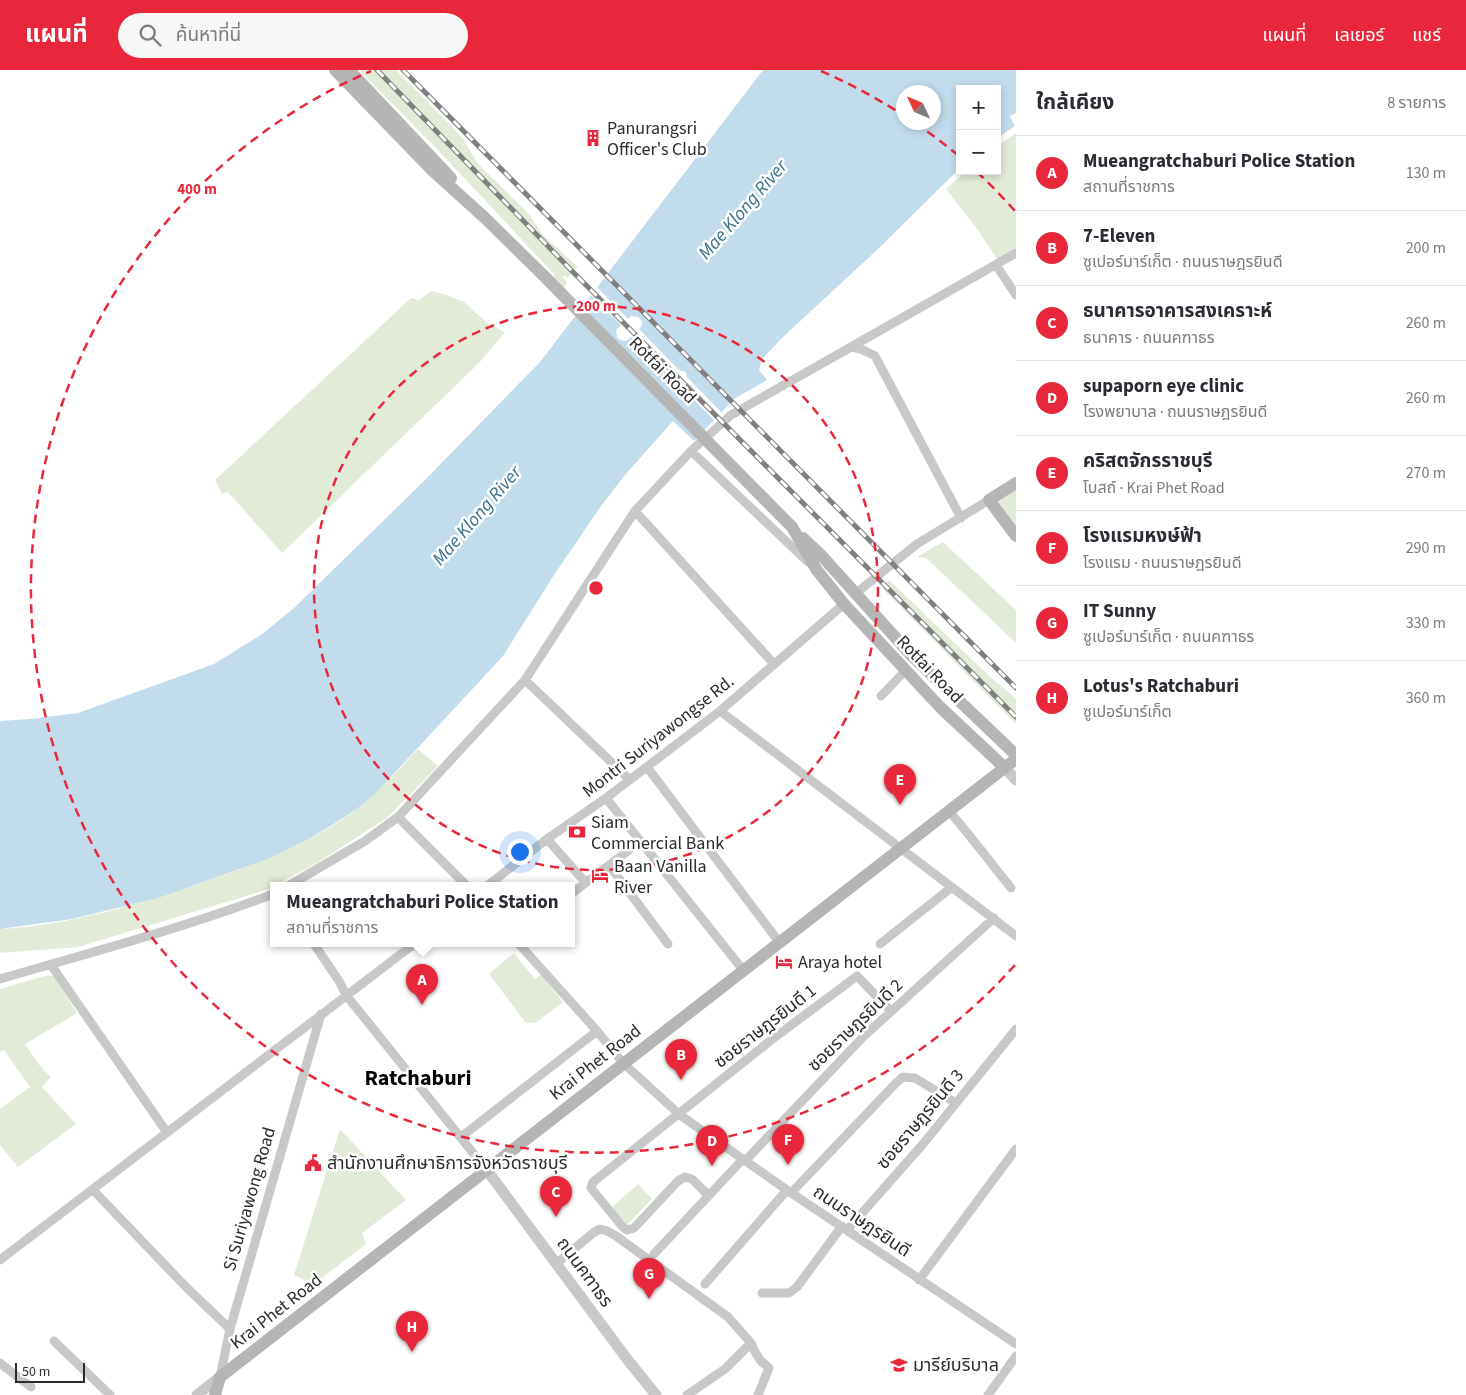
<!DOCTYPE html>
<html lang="th">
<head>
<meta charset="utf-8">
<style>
	:root { --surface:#fff; --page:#f7f7f7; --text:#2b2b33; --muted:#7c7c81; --line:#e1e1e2; --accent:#e8283a }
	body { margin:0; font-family:"Source Sans 3","Noto Sans Thai",sans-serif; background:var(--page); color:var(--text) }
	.controls { position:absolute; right:15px; top:15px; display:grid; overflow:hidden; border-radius:0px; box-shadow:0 2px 8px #0003 }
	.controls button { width:45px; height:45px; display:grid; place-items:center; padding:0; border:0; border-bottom:1px solid var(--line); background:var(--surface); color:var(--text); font:25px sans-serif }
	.compass { position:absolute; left:896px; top:15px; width:45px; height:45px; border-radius:50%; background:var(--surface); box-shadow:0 2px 8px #0003; rotate:314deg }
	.scale { position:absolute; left:15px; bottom:12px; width:70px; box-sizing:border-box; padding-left:5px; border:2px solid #2b2b2b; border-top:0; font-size:14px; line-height:18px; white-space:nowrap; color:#2b2b2b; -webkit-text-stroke:4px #fff; paint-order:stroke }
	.you { position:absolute; left:519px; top:781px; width:18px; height:18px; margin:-12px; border:4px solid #fff; border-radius:50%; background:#1a73e8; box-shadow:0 0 0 8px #1a73e833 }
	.badge { display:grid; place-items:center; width:32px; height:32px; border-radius:50%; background:var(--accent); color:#fff; font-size:16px; font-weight:700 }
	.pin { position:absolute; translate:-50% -41px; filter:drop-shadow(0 1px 2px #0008) }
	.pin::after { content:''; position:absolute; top:26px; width:18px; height:15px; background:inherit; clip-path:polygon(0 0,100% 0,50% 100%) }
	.popup { position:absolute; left:270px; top:812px; width:305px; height:65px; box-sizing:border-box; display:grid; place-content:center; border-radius:0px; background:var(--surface); filter:drop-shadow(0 1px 4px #0005); font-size:16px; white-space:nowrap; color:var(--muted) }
	.popup b { font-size:19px; color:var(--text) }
	.popup::after { content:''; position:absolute; left:50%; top:100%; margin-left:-10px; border:10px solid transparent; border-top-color:var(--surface) }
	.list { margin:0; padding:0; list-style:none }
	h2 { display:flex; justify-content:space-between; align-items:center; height:65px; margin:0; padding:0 20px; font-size:21px }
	h2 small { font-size:16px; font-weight:400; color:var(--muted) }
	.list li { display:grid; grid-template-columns:32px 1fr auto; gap:15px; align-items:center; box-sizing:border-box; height:75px; padding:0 20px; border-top:1px solid var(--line) }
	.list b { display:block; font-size:19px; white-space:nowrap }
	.list p { margin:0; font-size:16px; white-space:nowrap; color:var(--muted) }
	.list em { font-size:16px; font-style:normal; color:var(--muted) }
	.icon { flex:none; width:28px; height:28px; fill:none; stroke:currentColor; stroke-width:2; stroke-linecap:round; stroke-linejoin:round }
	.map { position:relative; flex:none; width:1016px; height:1325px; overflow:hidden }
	header { display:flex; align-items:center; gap:30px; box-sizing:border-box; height:70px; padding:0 25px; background:var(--accent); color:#fff }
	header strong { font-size:24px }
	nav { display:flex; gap:28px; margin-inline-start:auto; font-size:18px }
	.search { width:350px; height:45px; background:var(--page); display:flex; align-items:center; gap:12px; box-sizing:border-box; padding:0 18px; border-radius:28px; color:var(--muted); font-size:19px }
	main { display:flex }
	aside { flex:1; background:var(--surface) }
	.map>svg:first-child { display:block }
	.green { fill:#e2ead8 }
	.water { fill:#c3dceb; fill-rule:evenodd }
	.pier { fill:#fff }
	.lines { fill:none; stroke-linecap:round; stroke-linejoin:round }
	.minor { stroke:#c8c8c8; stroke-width:9 }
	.tertiary { stroke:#c8c8c8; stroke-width:11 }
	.secondary { stroke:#b5b5b5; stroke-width:12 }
	.rail-casing { stroke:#808080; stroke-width:5 }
	.rail { stroke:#fff; stroke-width:3; stroke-dasharray:9; stroke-linecap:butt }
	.secondary-bridge { stroke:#b5b5b5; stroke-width:12 }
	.ring { fill:none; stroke:#e8283a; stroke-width:2.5; stroke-dasharray:9 6 }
	.labels { text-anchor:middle; stroke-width:5; stroke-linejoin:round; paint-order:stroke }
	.poi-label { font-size:18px; fill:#2b2b2b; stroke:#fff; text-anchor:start }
	.street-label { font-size:18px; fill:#2b2b2b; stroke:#fff }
	.water-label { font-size:19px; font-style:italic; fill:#396f8e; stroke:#fff }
	.district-label { font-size:22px; font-weight:bold; fill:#000; stroke:#fff }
	.centre { fill:#e8283a; stroke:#fff; stroke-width:2.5 }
	.ring-label { font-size:15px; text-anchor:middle; font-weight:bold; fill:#e8283a; stroke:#fff; stroke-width:5; stroke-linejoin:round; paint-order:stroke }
</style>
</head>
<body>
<header>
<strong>แผนที่</strong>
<div class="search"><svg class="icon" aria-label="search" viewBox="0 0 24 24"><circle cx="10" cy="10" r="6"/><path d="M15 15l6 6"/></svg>ค้นหาที่นี่</div>
<nav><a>แผนที่</a><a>เลเยอร์</a><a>แชร์</a></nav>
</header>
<main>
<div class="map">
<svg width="1016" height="1325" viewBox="0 0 1016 1325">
	<rect width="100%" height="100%" fill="#fff"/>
	<!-- green -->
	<path class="green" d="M359 0H396L462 67 478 94 529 144 543 165 578 197 567 208 564 205 563 207 567 212 564 218 553 207 554 204 435 77Z
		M1016 63V178L997 189 978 160 946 119 966 101H997V76Z
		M431 221 447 225 464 232 487 253 505 262 479 293 282 483 228 422 222 424 215 410 411 228 419 230Z
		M1016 414V463L989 430Z
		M943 472 1016 540V573L926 488 917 487Z
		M889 510 988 605 1014 627 1016 629V654L882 518Z
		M418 679 438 696 387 748 317 793 266 820 78 877 0 883V859C67 856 143 833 206 811 259 792 314 773 359 737 381 720 399 699 418 679Z
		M514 883 535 909 541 905 563 932 537 952 526 953 489 904Z
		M48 905 54 906 77 943 25 974 40 996 51 1007 42 1017 76 1054 18 1097 0 1075V1039L30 1017 4 980 0 982V919Z
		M340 1059 406 1130 362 1163 366 1174 314 1214 294 1205Z
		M638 1114 652 1129 627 1155 612 1137Z"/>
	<!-- water -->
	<path class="water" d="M763 0H1016V43L1010 46 1015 56 997 68V19H960V98L878 179 784 266 762 289 759 300 767 310 734 329 694 371 673 351 625 405 601 436 554 505 503 586 376 723 358 738 334 754 307 770 270 788 158 828 72 849 0 859V651L29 649 78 643 214 594 261 565 294 538 423 412 540 292ZM904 22H934V52H904Z"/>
	<!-- pier -->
	<path class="pier" d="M596 216 628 249 631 246 638 247 642 251V256L639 259 680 301H684L687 304 686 306 723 344 716 352 678 314 675 315 672 308 631 267 626 271 620 270 617 267 616 260 621 255 590 224Z"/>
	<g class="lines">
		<!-- minor -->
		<path class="minor" d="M996 195 1016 225
			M851 277 1016 183
			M691 381 808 492
			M635 441 774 594
			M855 524 917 474 989 430
			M525 610 630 710
			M881 626 906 600
			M720 641 1016 866
			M647 697 779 872
			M606 728 743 900
			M948 740C970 765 990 792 1011 818
			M398 747 467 816
			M547 769 586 813
			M609 795 668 874
			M288 816 365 771 398 747 525 610 635 441 691 381 731 345 851 277 863 280 875 286 961 448
			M487 816 547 769 606 728 720 641 844 534
			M571 824 641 771
			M314 874 339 911 346 925 486 1099
			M519 874 597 961 623 993 680 1045 787 1120 1016 1274
			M880 874 952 817
			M51 895 166 1061
			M0 909C92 882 184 858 273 824
			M461 1067 597 961
			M745 1091 863 967 994 848
			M93 1120 186 1217 230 1259
			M791 1123 896 1013 903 1007 915 1008 956 1033
			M708 1125 692 1109 685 1107 678 1111 634 1158 627 1160 622 1156 591 1118 593 1112 770 971 857 906 891 941
			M848 1159 923 1074 1016 959
			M654 1184 743 1089
			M0 1190 414 874
			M557 1193 593 1163 600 1159 607 1161 616 1166 728 1247 751 1273 755 1282 761 1291 769 1298 758 1325
			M919 1210 1016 1079
			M705 1214 787 1120
			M762 1223H789L797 1217 842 1156
			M54 1271 110 1325
			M0 1293 31 1317
			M220 1307 230 1259 321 944
			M687 1325 725 1299 751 1273
			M988 1325 1016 1286"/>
		<!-- tertiary -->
		<path class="tertiary" d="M1005 698 1016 710
			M486 1099 627 1289 656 1325
			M197 1325 220 1307"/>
		<!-- secondary -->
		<path class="secondary" d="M335 0 433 101 485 148 543 205
			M349 0 451 108
			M1016 413 989 430 1016 466
			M792 457 816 499 844 534 940 637 1005 698
			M803 468 821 485 912 586 1016 685
			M215 1325 220 1307 1016 689"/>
		<!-- rail casing -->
		<g class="rail-casing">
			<path id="rail" d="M377 0 573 202 1016 647
				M403 0 1016 618"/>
		</g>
		<!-- rail -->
		<use href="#rail" class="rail"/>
		<!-- secondary-bridge -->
		<path class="secondary-bridge" d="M543 205 792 457"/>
	</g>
	<!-- distance rings -->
	<g class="ring">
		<circle cx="596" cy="518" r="282"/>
		<path d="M1015 895A564 564 0 1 1 371 1M821 1A564 564 0 0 1 903 45M915 53A564 564 0 0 1 959 86M977 102A564 564 0 0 1 1015 141"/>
	</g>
	<!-- icons -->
	<defs>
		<g id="building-bare" transform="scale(1.35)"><path d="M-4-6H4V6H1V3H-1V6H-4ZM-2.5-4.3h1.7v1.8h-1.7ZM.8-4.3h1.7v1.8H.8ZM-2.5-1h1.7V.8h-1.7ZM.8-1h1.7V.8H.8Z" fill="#e8283a" stroke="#fff" stroke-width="2.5" paint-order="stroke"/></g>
		<g id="bank-bare" transform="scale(1.35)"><path d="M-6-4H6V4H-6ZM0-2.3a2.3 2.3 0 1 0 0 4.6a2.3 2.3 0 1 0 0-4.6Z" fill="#e8283a" stroke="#fff" stroke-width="2.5" paint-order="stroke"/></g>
		<g id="hotel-bare" transform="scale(1.35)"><path d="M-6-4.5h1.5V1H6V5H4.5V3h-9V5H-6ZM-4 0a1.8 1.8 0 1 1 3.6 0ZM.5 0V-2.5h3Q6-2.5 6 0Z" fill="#e8283a" stroke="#fff" stroke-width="2.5" paint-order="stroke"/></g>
		<g id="civic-bare" transform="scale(1.35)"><path d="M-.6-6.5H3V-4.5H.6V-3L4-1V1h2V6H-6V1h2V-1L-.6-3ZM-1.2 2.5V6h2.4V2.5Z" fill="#e8283a" stroke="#fff" stroke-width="2.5" paint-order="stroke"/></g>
		<g id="school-bare" transform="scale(1.35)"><path d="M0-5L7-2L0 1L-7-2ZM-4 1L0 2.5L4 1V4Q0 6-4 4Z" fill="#e8283a" stroke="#fff" stroke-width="2.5" paint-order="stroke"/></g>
	</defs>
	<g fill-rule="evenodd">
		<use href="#building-bare" x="593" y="68"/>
		<use href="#bank-bare" x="577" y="762"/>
		<use href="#hotel-bare" x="600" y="806"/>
		<use href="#hotel-bare" x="784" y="892"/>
		<use href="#civic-bare" x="313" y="1093"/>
		<use href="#school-bare" x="899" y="1295"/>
	</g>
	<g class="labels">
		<!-- poi labels -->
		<g class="poi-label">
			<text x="607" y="64">Panurangsri<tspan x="607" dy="21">Officer's Club</tspan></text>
			<text x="591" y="758">Siam<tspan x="591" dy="21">Commercial Bank</tspan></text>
			<text x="614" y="802">Baan Vanilla<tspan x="614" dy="21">River</tspan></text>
			<text x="798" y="898">Araya hotel</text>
			<text x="327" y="1099">สำนักงานศึกษาธิการจังหวัดราชบุรี</text>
			<text x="913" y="1301">มารีย์บริบาล</text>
		</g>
		<!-- street labels -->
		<g class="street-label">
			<text transform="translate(663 300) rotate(45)" y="6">Rotfai Road</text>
			<text transform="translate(930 599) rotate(46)" y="6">Rotfai Road</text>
			<text transform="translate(658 666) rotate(-38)" y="6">Montri Suriyawongse Rd.</text>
			<text transform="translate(855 955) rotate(-44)" y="6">ซอยราษฎรยินดี 2</text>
			<text transform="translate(765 956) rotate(-38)" y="6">ซอยราษฎรยินดี 1</text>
			<text transform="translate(595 992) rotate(-38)" y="6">Krai Phet Road</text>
			<text transform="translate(920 1049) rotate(-50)" y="6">ซอยราษฎรยินดี 3</text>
			<text transform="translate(249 1129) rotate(-74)" y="6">Si Suriyawong Road</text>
			<text transform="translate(862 1151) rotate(34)" y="6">ถนนราษฎรยินดี</text>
			<text transform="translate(585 1202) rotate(54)" y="6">ถนนคฑาธร</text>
			<text transform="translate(276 1241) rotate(-38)" y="6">Krai Phet Road</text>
		</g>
		<!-- water labels -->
		<g class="water-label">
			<text transform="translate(742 139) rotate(-49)" y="7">Mae Klong River</text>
			<text transform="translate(476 445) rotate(-49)" y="7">Mae Klong River</text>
		</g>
		<!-- district labels -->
		<g class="district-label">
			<text x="418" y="1015">Ratchaburi</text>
		</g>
	</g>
	<circle cx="596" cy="518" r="8" class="centre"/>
	<g class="ring-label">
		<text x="197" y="124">400 m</text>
		<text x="596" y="241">200 m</text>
	</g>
</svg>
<div class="controls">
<button>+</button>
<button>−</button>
</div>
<svg class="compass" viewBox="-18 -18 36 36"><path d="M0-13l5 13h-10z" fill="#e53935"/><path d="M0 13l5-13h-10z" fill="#7c7c81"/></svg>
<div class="scale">50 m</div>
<div class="you"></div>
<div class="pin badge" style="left:422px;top:935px">A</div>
<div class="popup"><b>Mueangratchaburi Police Station</b>สถานที่ราชการ</div>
<div class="pin badge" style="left:681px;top:1010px">B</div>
<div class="pin badge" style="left:556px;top:1147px">C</div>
<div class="pin badge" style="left:712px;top:1096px">D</div>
<div class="pin badge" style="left:900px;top:735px">E</div>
<div class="pin badge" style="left:788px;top:1095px">F</div>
<div class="pin badge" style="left:649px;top:1229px">G</div>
<div class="pin badge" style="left:412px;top:1282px">H</div>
</div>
<aside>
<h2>ใกล้เคียง<small>8 รายการ</small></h2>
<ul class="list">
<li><span class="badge">A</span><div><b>Mueangratchaburi Police Station</b><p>สถานที่ราชการ</p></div><em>130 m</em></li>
<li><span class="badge">B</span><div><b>7-Eleven</b><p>ซูเปอร์มาร์เก็ต · ถนนราษฎรยินดี</p></div><em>200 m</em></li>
<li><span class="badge">C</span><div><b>ธนาคารอาคารสงเคราะห์</b><p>ธนาคาร · ถนนคฑาธร</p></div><em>260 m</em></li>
<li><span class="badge">D</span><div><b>supaporn eye clinic</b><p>โรงพยาบาล · ถนนราษฎรยินดี</p></div><em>260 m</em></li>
<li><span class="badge">E</span><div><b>คริสตจักรราชบุรี</b><p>โบสถ์ · Krai Phet Road</p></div><em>270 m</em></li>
<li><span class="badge">F</span><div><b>โรงแรมหงษ์ฟ้า</b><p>โรงแรม · ถนนราษฎรยินดี</p></div><em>290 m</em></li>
<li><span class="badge">G</span><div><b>IT Sunny</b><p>ซูเปอร์มาร์เก็ต · ถนนคฑาธร</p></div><em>330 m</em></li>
<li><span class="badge">H</span><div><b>Lotus's Ratchaburi</b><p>ซูเปอร์มาร์เก็ต</p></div><em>360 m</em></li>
</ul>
</aside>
</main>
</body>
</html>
